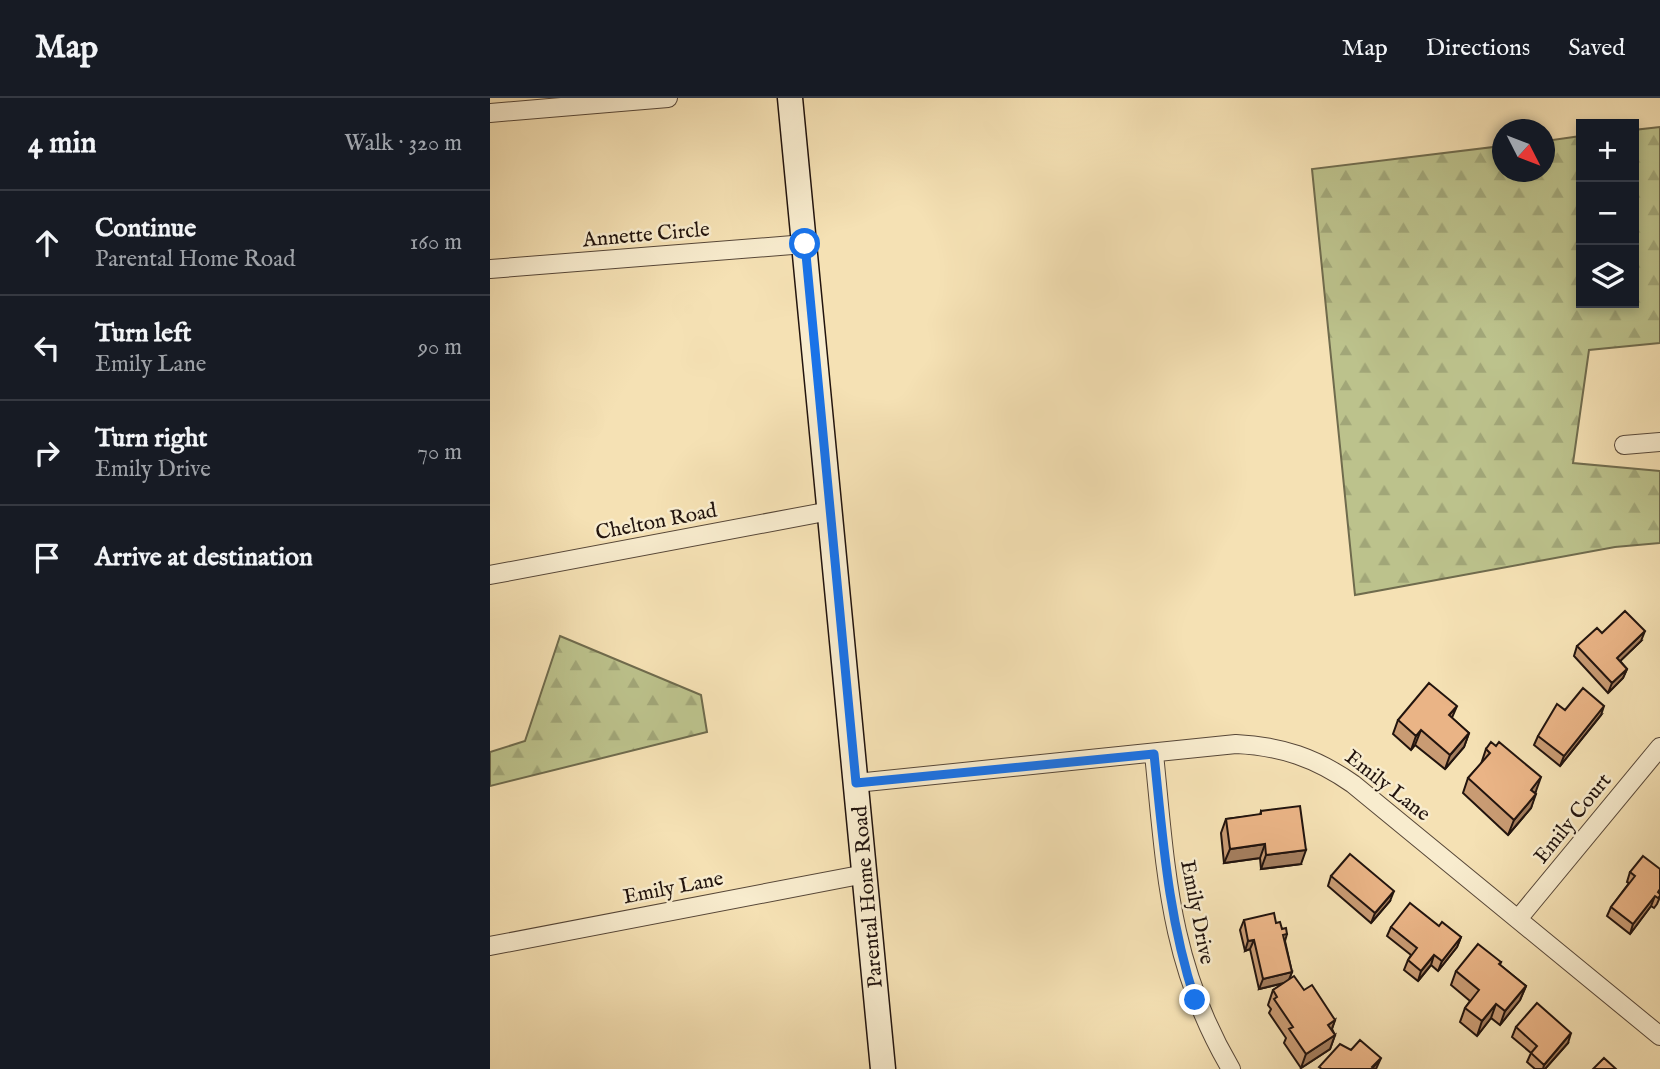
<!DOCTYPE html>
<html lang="en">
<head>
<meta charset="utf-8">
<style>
	:root { --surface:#171b24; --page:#242831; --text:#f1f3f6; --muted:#9ea1a6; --line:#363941 }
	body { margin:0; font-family:"IM FELL English",serif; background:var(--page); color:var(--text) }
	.controls { position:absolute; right:21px; top:21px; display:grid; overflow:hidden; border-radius:0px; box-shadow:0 4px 10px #0003 }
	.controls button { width:63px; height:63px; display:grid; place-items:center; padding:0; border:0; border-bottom:2px solid var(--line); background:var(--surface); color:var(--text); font:35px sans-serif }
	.compass { position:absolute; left:1002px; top:21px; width:63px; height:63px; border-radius:50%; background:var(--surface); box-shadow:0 4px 10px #0003; rotate:132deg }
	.stop { position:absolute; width:21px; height:21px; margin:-16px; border:5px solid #1a73e8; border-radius:50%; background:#fff }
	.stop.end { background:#1a73e8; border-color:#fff; box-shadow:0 2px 7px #0008 }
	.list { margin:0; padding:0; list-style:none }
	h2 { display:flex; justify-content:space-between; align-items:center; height:91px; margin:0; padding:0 28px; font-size:30px }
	h2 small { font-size:23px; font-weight:400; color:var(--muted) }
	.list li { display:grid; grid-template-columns:46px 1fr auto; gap:21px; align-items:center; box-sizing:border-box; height:105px; padding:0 28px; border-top:2px solid var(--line) }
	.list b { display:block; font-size:26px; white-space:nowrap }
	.list p { margin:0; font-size:23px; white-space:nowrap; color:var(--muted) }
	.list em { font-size:23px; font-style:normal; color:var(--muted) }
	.icon { flex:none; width:38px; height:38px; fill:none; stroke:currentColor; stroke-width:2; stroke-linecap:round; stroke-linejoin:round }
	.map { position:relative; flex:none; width:1170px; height:971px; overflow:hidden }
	header { display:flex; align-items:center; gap:42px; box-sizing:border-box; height:98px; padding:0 35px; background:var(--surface); border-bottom:2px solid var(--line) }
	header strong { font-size:33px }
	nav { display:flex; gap:38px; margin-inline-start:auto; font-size:24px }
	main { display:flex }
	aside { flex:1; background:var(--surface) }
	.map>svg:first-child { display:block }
	.forest { fill:url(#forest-firs); stroke:#6f6b4d; stroke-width:2 }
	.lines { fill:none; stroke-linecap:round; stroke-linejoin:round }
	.street-casing { stroke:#574738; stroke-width:20 }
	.secondary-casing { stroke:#22140e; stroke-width:27 }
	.street { stroke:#f8ecce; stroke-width:18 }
	.secondary { stroke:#f8ecce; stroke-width:24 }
	.wall { fill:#c99b73; stroke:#22140e; stroke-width:2 }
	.shaded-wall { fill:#a47e5e; stroke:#22140e; stroke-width:2 }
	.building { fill:#eab486; stroke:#22140e; stroke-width:2 }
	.route { stroke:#1a73e8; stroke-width:9 }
	.labels { text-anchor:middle; stroke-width:5; stroke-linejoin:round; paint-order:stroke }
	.street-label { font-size:21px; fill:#22140e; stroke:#f8ecce }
</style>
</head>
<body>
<header>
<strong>Map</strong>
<nav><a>Map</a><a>Directions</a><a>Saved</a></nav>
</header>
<main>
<aside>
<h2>4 min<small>Walk · 320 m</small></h2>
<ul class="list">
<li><svg class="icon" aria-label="ahead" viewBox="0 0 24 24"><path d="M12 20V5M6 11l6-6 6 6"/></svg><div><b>Continue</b><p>Parental Home Road</p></div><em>160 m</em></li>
<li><svg class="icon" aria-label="left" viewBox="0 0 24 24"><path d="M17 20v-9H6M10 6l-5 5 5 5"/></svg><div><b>Turn left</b><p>Emily Lane</p></div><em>90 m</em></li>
<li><svg class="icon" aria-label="right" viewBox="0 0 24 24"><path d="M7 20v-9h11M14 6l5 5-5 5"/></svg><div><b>Turn right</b><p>Emily Drive</p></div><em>70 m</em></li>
<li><svg class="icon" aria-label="arrive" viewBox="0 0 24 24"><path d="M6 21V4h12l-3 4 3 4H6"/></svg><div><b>Arrive at destination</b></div></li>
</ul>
</aside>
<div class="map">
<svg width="1170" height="971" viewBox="0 0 1170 971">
	<defs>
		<pattern id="forest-firs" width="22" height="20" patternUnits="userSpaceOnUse" patternTransform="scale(1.75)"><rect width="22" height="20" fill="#bcc28c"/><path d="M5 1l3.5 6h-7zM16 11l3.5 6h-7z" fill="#a1a678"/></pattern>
	</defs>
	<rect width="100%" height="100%" fill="#f5e1b4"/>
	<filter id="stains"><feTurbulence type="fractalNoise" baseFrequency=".00286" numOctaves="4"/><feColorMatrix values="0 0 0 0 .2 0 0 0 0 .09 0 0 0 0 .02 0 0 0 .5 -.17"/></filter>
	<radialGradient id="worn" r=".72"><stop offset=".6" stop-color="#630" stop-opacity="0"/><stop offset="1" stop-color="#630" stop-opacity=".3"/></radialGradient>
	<!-- forest -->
	<path class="forest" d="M1170 29V245L1099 252 1083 365 1170 373V445L1125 449 865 497 822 71 1012 48V74H1054L1055 43 1091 38V205H1144V32Z
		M70 538 211 597 217 634 0 688V654L35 643Z"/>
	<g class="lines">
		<!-- street casing -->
		<g class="street-casing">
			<path id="street" d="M0 15 178 0
				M0 171 315 146
				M1134 347 1170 344
				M0 477 340 413
				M664 656C676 773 679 866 741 971
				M366 685 746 646C791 648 826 660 863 686L1170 938
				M1028 821 1170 649
				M0 848 375 776"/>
		</g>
		<!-- secondary casing -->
		<g class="secondary-casing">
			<path id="secondary" d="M300 0 393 971"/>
		</g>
		<!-- street -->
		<use href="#street" class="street"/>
		<!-- secondary -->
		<use href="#secondary" class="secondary"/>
	</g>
	<!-- wall -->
	<path class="wall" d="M1151 543 1130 563 1137 571 1133 580 1118 595 1084 558 1087 548Z
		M1111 617 1070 668 1044 647 1048 638Z
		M962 620 979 635 974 649 955 671 925 647 921 652 903 636 908 622Z
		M996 651 1046 693 1041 710 1018 737 973 695 978 680 991 666Z
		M771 713 811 766 771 771 770 760 734 765 731 735 736 721 770 717Z
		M1170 771V799L1167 806 1164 810 1161 808 1140 836 1117 818 1121 809 1139 785 1137 784 1140 774Z
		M841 778 900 803 881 825 838 788Z
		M754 822 786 825 797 836 795 843 802 874 799 882 814 892 845 922 842 931 845 937 840 951 811 970 794 945 796 940 779 915 781 911 778 907 783 892 795 885 769 891 760 851 755 853 750 832Z
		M949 828 971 839 967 849 948 873 941 867 928 883 914 872 918 862 921 857 897 838 901 829Z
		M1011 864 1010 867 1036 888 1030 902 1010 927 1001 920 987 938 970 924 975 910 980 903 961 887 966 873Z
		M1026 929 1078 945 1055 971H1045L1037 964 1041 955 1022 939Z"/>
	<!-- shaded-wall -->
	<path class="shaded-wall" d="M1155 533 1151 543 1123 570 1127 560Z
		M1137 571 1133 580 1118 595 1122 585Z
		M967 608 961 622 959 617Z
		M1114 608 1111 617 1070 668 1074 658Z
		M931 632 925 647 921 652 926 638Z
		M979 635 974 649 955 671 960 657Z
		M1051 679 1046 693 1036 706 1041 692Z
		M1046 696 1041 710 1018 737 1024 722Z
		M775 746 770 760 734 765 740 751Z
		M816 752 811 766 771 771 776 757Z
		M904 793 900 803 881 825 885 815Z
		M1165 798 1161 808 1140 836 1143 826Z
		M971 839 967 849 948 873 952 863Z
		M764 842 760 851 755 853 758 843Z
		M944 857 941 867 928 883 931 873Z
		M802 874 798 884 769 891 773 881Z
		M1036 888 1030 902 1010 927 1015 913Z
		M1006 906 1001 920 987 938 992 923Z
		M845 922 840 936 838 927Z
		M1081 935 1078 945 1055 971H1053L1054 967Z
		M845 937 840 951 811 970 816 956Z
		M891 960 886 971H882Z"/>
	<!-- building -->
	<path class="building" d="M1135 513 1155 533 1127 560 1137 571 1122 585 1087 548 1107 530 1112 535Z
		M939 585 967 608 959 617 979 635 960 657 931 632 926 638 908 622Z
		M1093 590 1114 608 1074 658 1048 638 1067 606 1075 612Z
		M1001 644 1006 648 1009 644 1051 679 1041 692 1046 696 1024 722 978 680 1000 655 996 651Z
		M810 708 816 752 776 757 775 746 740 751 736 721 771 716V713Z
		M860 756 904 793 885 815 841 778Z
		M1153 758 1170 771V791L1168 794 1170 796V798L1168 800 1165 798 1143 826 1121 809 1145 778 1140 774Z
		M920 805 949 828 952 824 971 839 952 863 944 857 931 873 918 862 927 850 901 829Z
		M784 815 786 825 790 824 792 831 796 830 797 836 793 837 802 874 773 881 764 842 758 843 754 822Z
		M988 846 1011 864 1009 866 1036 888 1015 913 1006 906 992 923 975 910 989 892 966 873Z
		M804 878 814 892 822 887 845 922 838 927 845 937 816 956 799 931 803 929 784 901 787 899 783 892Z
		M1047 905 1081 935 1054 967 1041 955 1047 948 1026 929Z
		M870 942 891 960 882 969 884 971H832L829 969 850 946 861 952Z
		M1114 960 1126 971H1103Z"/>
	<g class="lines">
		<!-- route -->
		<path class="route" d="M315 146 366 685 664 656C673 742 678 819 705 902"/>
	</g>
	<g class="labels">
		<!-- street labels -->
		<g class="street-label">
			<text transform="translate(156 136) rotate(-5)" y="7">Annette Circle</text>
			<text transform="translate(166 423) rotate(-11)" y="7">Chelton Road</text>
			<text transform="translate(898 687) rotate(38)" y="7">Emily Lane</text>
			<text transform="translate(1082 720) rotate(-51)" y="7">Emily Court</text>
			<text transform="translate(183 789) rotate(-11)" y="7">Emily Lane</text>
			<text transform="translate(377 799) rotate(-95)" y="7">Parental Home Road</text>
			<text transform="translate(708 814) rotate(79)" y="7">Emily Drive</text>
		</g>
	</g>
	<rect width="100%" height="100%" filter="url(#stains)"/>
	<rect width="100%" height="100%" fill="url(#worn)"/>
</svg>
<div class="controls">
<button>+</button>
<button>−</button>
<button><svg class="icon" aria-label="layers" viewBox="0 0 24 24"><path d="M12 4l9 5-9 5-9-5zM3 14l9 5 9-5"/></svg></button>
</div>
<svg class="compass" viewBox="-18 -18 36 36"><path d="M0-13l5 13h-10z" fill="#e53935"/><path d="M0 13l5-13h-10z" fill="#9ea1a6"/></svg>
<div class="stop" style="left:315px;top:146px"></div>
<div class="stop end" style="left:705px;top:902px"></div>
</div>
</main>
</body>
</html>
